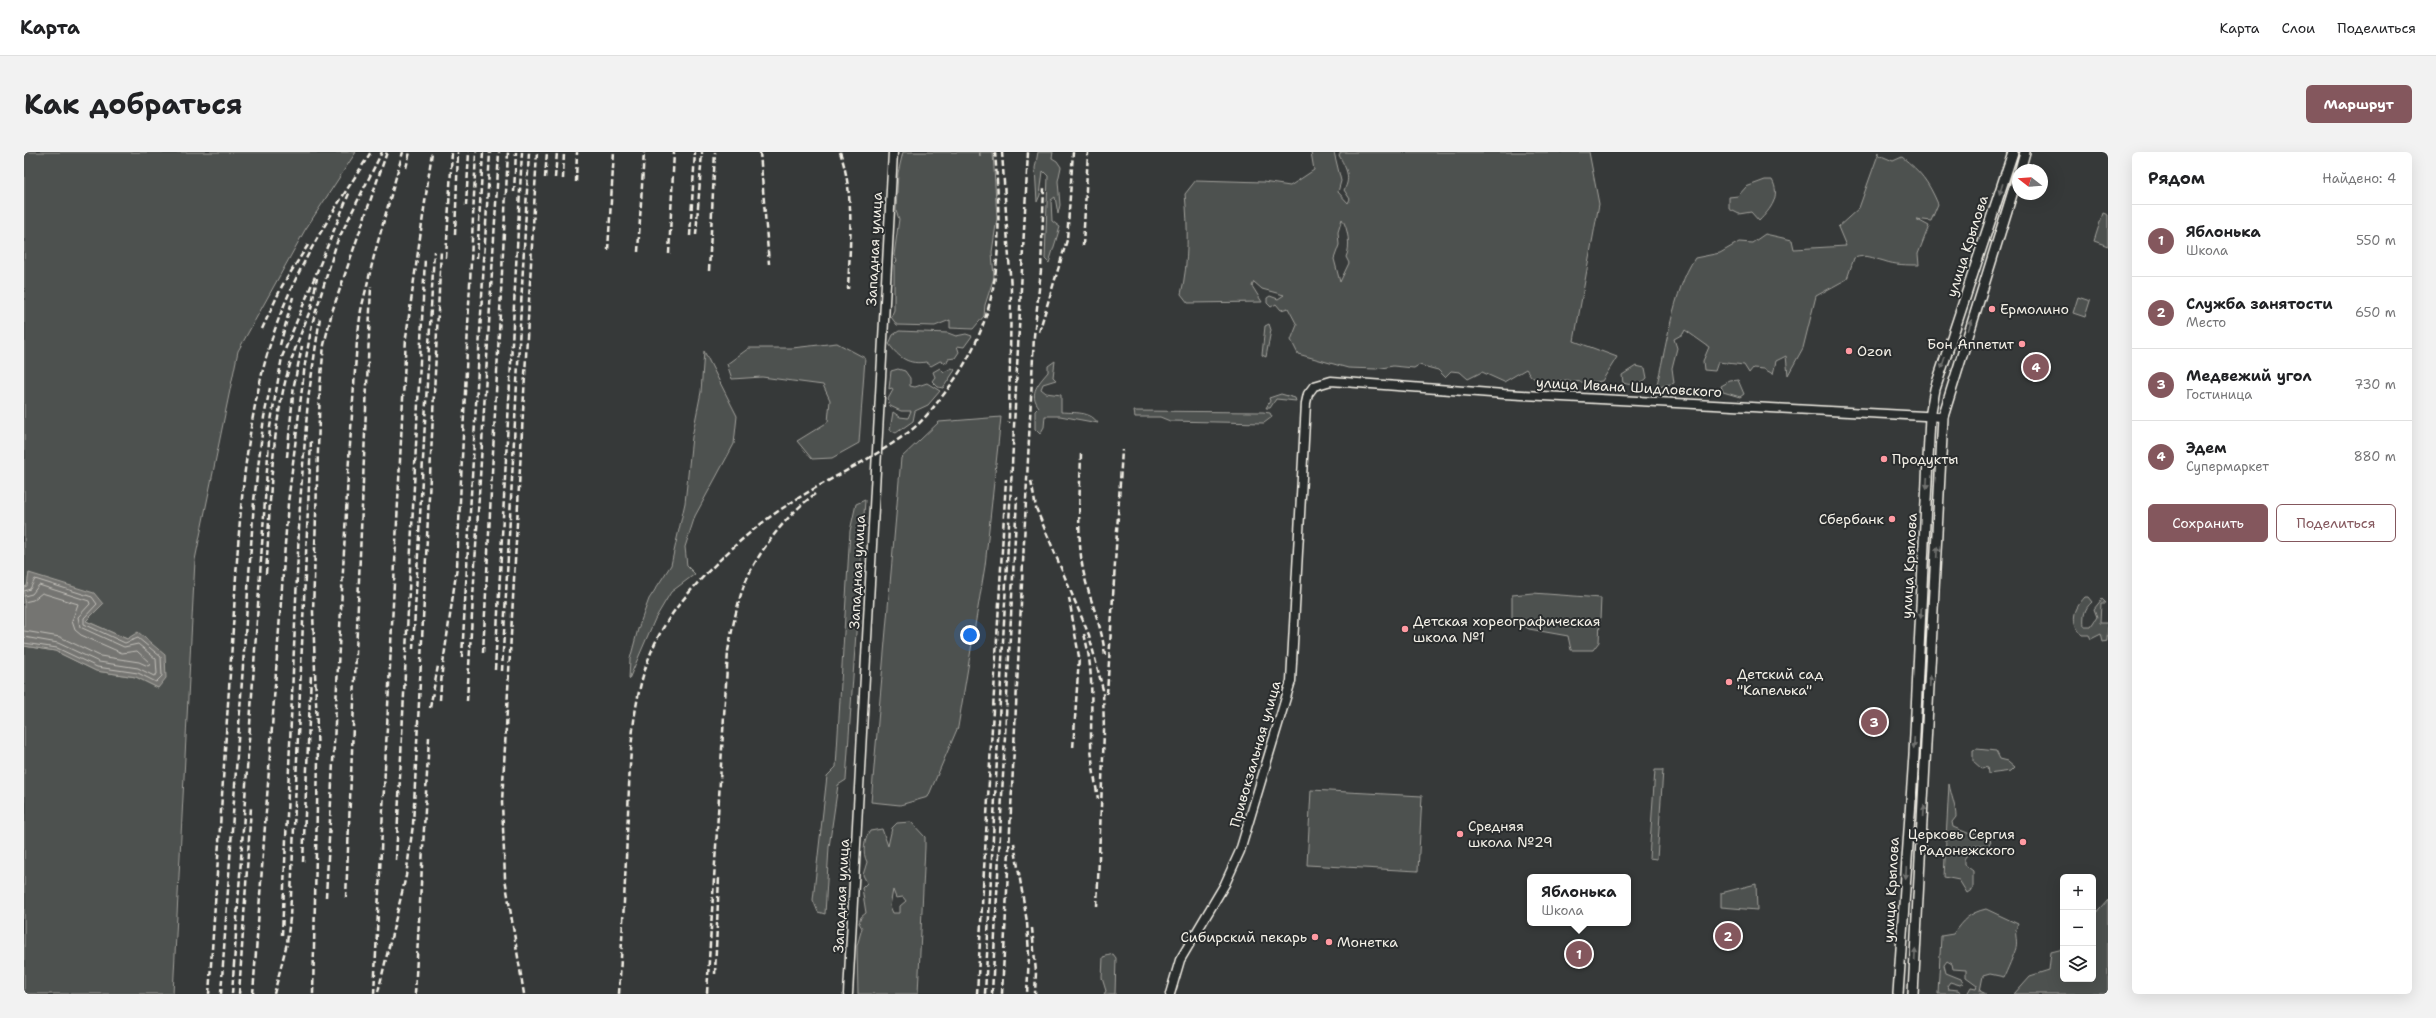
<!DOCTYPE html>
<html lang="ru">
<head>
<meta charset="utf-8">
<style>
	:root { --surface:#fff; --page:#f2f2f2; --text:#202124; --muted:#757577; --line:#e0e0e0; --accent:#84575d }
	body { margin:0; font-family:"Shantell Sans",sans-serif; background:var(--page); color:var(--text) }
	.controls { position:absolute; right:12px; bottom:12px; display:grid; overflow:hidden; border-radius:6px; box-shadow:0 4px 16px #0002 }
	.controls button { width:36px; height:36px; display:grid; place-items:center; padding:0; border:0; border-bottom:1px solid var(--line); background:var(--surface); color:var(--text); font:20px sans-serif }
	.compass { position:absolute; left:1988px; top:12px; width:36px; height:36px; border-radius:50%; background:var(--surface); box-shadow:0 4px 16px #0002; rotate:287deg }
	.you { position:absolute; left:946px; top:483px; width:14px; height:14px; margin:-10px; border:3px solid #fff; border-radius:50%; background:#1a73e8; box-shadow:0 0 0 6px #1a73e833 }
	.badge { display:grid; place-items:center; width:26px; height:26px; border-radius:50%; background:var(--accent); color:#fff; font-size:13px; font-weight:700 }
	.pin { position:absolute; translate:-50% -50%; border:2px solid #fff; box-shadow:0 1px 4px #0006 }
	.popup { position:absolute; left:1503px; top:722px; width:104px; height:52px; box-sizing:border-box; display:grid; place-content:center; border-radius:6px; background:var(--surface); filter:drop-shadow(0 1px 3px #0005); font-size:13px; white-space:nowrap; color:var(--muted) }
	.popup b { font-size:15px; color:var(--text) }
	.popup::after { content:''; position:absolute; left:50%; top:100%; margin-left:-8px; border:8px solid transparent; border-top-color:var(--surface) }
	.list { margin:0; padding:0; list-style:none }
	h2 { display:flex; justify-content:space-between; align-items:center; height:52px; margin:0; padding:0 16px; font-size:17px }
	h2 small { font-size:13px; font-weight:400; color:var(--muted) }
	.list li { display:grid; grid-template-columns:26px 1fr auto; gap:12px; align-items:center; box-sizing:border-box; height:72px; padding:0 16px; border-top:1px solid var(--line) }
	.list b { display:block; font-size:15px; white-space:nowrap }
	.list p { margin:0; font-size:13px; white-space:nowrap; color:var(--muted) }
	.list em { font-size:13px; font-style:normal; color:var(--muted) }
	.actions { display:flex; gap:8px; padding:12px 16px }
	.actions a { flex:1; padding:9px 0; border:1px solid var(--accent); border-radius:6px; text-align:center; font-size:14px; color:var(--accent) }
	.actions .main { background:var(--accent); color:#fff }
	.icon { flex:none; width:22px; height:22px; fill:none; stroke:currentColor; stroke-width:2; stroke-linecap:round; stroke-linejoin:round }
	.map { position:relative; flex:none; width:2084px; height:842px; overflow:hidden; border-radius:6px }
	header { display:flex; align-items:center; gap:24px; box-sizing:border-box; height:56px; padding:0 20px; background:var(--surface); border-bottom:1px solid var(--line) }
	header strong { font-size:19px }
	nav { display:flex; gap:22px; margin-inline-start:auto; font-size:14px }
	.intro { display:flex; align-items:center; justify-content:space-between; box-sizing:border-box; height:96px; padding:0 24px }
	h1 { margin:0; font-size:28px }
	.button { padding:10px 18px; border-radius:6px; background:var(--accent); color:#fff; font-size:14px; font-weight:700 }
	main { display:flex; gap:24px; padding:0 24px }
	aside { flex:1; background:var(--surface); border-radius:6px; box-shadow:0 4px 16px #0002 }
	.map>svg:first-child { display:block }
	.green { fill:#4e514f; stroke:#a1a19c; fill-rule:evenodd }
	.water { fill:#757572; stroke:#a8a7a1 }
	.lines { fill:none; stroke-linecap:round; stroke-linejoin:round }
	.shore { stroke:#c1bfb9; stroke-width:1 }
	.tertiary-casing { stroke:#f4f1e8; stroke-width:11 }
	.secondary-casing { stroke:#f4f1e8; stroke-width:12 }
	.tertiary { stroke:#2a2d2e; stroke-width:8 }
	.secondary { stroke:#2a2d2e; stroke-width:9 }
	.rail { stroke:#f4f1e8; stroke-width:2.5; stroke-dasharray:6 3; stroke-linecap:butt }
	.oneway { fill:#71726f }
	.poi-dot { fill:#ff9aa2; stroke:#2a2d2e; stroke-width:1.5 }
	.labels { text-anchor:middle; stroke-width:4; stroke-linejoin:round; paint-order:stroke }
	.street-label { font-size:14px; fill:#f4f1e8; stroke:#2a2d2e }
	.poi-label { font-size:14px; fill:#f4f1e8; stroke:#2a2d2e; text-anchor:start }
</style>
</head>
<body>
<header>
<strong>Карта</strong>
<nav><a>Карта</a><a>Слои</a><a>Поделиться</a></nav>
</header>
<div class="intro"><h1>Как добраться</h1><a class="button">Маршрут</a></div>
<main>
<div class="map">
<svg width="2084" height="842" viewBox="0 0 2084 842">
	<rect width="100%" height="100%" fill="#363939"/>
	<filter id="ink" filterUnits="userSpaceOnUse"><feTurbulence type="fractalNoise" baseFrequency=".025" numOctaves="2"/><feDisplacementMap in="SourceGraphic" scale="8" xChannelSelector="R" yChannelSelector="G"/><feConvolveMatrix kernelMatrix="1 2 1 2 8 2 1 2 1" color-interpolation-filters="sRGB"/></filter>
	<g filter="url(#ink)">
		<!-- green -->
		<path class="green" d="M0 0H332L281 78 214 199 171 408 149 842H0V494L31 499 72 519 112 525 134 536 103 487 62 469 5 421 3 435H0Z
			M879 0H955L956 4V0H969L973 66 968 100 970 125 961 153 960 164 949 177 926 176V168L911 174 873 173 867 165 870 158V112L873 109 870 103 875 67 872 59 874 21Z
			M1014 0H1029L1028 6 1033 9 1037 15 1034 29 1036 53 1034 62 1031 45 1027 48 1028 69 1036 75 1025 111 1021 107 1024 24 1019 19 1016 43 1013 50 1011 16Z
			M1287 0H1310L1317 29 1314 40 1324 51 1326 47 1320 38C1328 25 1321 15 1315 3L1317 0H1565L1575 52 1550 189 1593 205 1578 229 1565 231 1543 228 1517 231 1507 224 1502 217 1480 230 1458 220 1444 227 1436 220 1427 219 1421 225 1414 218 1395 213 1390 216 1369 214 1352 217 1324 216 1274 202 1267 188 1273 173 1264 156 1257 158 1252 152 1247 155 1243 151V146L1246 144 1254 147 1260 143 1238 137 1230 130 1228 134 1238 150 1164 151 1157 142C1165 111 1164 74 1161 42L1172 28 1239 30 1266 34 1290 18ZM1318 67C1324 76 1327 95 1322 105L1325 111 1316 130 1310 107 1315 93 1314 80Z
			M1855 0V3L1869 9 1878 5C1897 20 1904 29 1914 52L1907 69 1892 67 1905 74 1894 102 1895 113C1883 113 1871 113 1860 109 1848 106 1843 102 1830 106L1823 127 1792 144 1779 196 1764 223 1762 204 1752 209 1749 222 1740 217 1729 216 1725 221 1720 213 1694 210 1691 219 1680 218 1679 209 1685 195 1661 178 1659 182 1650 187 1653 196 1648 216 1650 231 1632 236C1642 198 1649 138 1671 106L1696 101 1715 90 1728 91 1741 82 1768 88 1770 97 1822 94 1814 75 1835 56Z
			M1741 28H1748C1757 44 1747 57 1735 69L1727 60 1715 62 1705 57V45L1714 44 1722 35Z
			M2079 61 2084 63V94L2070 89Z
			M2054 145 2066 149 2061 165 2049 161Z
			M1245 172 1247 178 1242 205 1238 203 1241 174Z
			M875 179 924 181 932 184 942 182 948 184 940 195 933 194 935 200 931 206 924 207 923 211 916 209 907 214 902 210C885 213 875 206 865 192L869 183Z
			M813 191 841 206 835 291 808 306 788 307 773 289 804 270 806 248 799 233 738 225 708 227 703 212 725 196H768Z
			M680 199 713 264 710 292 671 364 661 395 663 414 671 422 647 440 631 467 605 527 606 507 614 477 625 447 647 413 661 351 668 285 677 240Z
			M1031 209 1029 225 1032 228 1019 232 1017 237 1022 241 1037 243V260C1051 261 1066 259 1074 271L1036 264H1021L1020 275 1016 282 1011 277V259L1015 255C1004 241 1015 231 1024 220V214Z
			M1612 214 1621 216 1623 226C1615 234 1609 234 1599 231L1598 223Z
			M916 216 920 220 928 216 931 218 919 236 914 235 908 229 911 225 909 220Z
			M874 217 881 219 886 226V234L891 235 903 231 916 239 904 253 891 259 889 269 872 281 866 278 869 260 876 265 884 266 887 259H877L866 254 864 247 869 238 868 236 865 237 867 219Z
			M1714 228 1720 242 1716 245 1699 240 1697 234 1706 229Z
			M1257 242 1271 246 1272 249 1252 247 1246 256H1242L1246 249 1245 246Z
			M1110 259 1239 260 1246 261 1248 265 1240 271 1146 269 1136 265H1111Z
			M977 265 961 414 934 575 904 645 876 653 847 650 877 306 915 270Z
			M841 348 822 628 814 633 805 695 801 762 794 760 789 748 803 624 812 615 826 379 832 352Z
			M1509 441 1577 446 1575 490 1569 498H1547L1544 484 1505 477 1488 467V443Z
			M2061 445H2064L2068 450C2060 457 2059 464 2060 474H2067L2073 465 2070 457 2078 447 2082 451H2077L2076 471H2084L2083 489 2079 490 2077 482 2067 487 2065 483H2058C2046 470 2049 458 2061 445Z
			M1953 597 1972 599 1976 607 1984 609 1991 615 1987 619 1964 622 1963 615 1958 617 1949 609V598Z
			M1631 618H1639L1633 707 1625 706Z
			M1925 632C1927 643 1932 655 1932 665L1928 670 1929 675 1946 682 1958 680 1967 689 1964 694H1950L1940 707V712L1949 719V737L1943 741 1935 728 1920 725Z
			M1287 638 1398 644 1394 719 1283 713Z
			M887 670 901 685V695L894 842H834L833 794 838 776 835 771 837 765 842 761 838 736 843 731 839 723 843 710C838 701 840 687 846 679L858 677 864 694 868 676 873 671ZM869 738 872 746 879 745 882 749 876 754V761H869L866 754Z
			M1732 732 1733 758 1697 755V741Z
			M2084 748V842H1990L2006 824 2025 818 2027 800 2039 797V827H2069V765Z
			M1962 757 1994 772C1989 783 1994 785 1992 796 1991 800 1982 821 1980 825L1966 822 1959 824 1956 839 1962 842H1943L1947 835 1952 836 1953 833 1942 825V818L1929 817 1928 812 1923 809 1920 813 1922 821 1937 827 1939 831 1936 833 1926 830 1923 834 1924 837 1934 838 1939 842H1914L1917 784 1929 782C1939 768 1945 761 1962 757Z
			M1089 802 1092 806 1091 842H1080L1082 839 1078 826 1079 805Z"/>
		<!-- water -->
		<path class="water" d="M5 421 70 441 79 452 62 469 103 487 114 480 141 503 142 526 134 536 112 525 72 519 31 499 0 494V435L3 434Z"/>
		<g class="lines">
			<!-- shore -->
			<path class="shore" d="M0 439 6 437 11 427 68 445 73 452 60 466V472L101 491 114 486 137 505 138 524 132 530 114 521 73 515 33 496 0 491
				M0 444 8 442 15 433 65 449 66 452 54 465 56 475 100 495 114 492 132 507 133 522 130 524 114 516 75 510 34 491 0 485
				M0 450 9 448 18 441 54 452 48 469 51 478 57 483 98 501 113 499 127 512 124 514 115 510 76 504 36 485 0 479"/>
			<!-- tertiary casing -->
			<g class="tertiary-casing">
				<path id="tertiary" d="M824 842 869 0
					M1146 842 1156 808 1201 732 1216 699 1267 529 1282 251 1284 242 1290 234 1307 229 1480 242 1919 265"/>
			</g>
			<!-- secondary casing -->
			<g class="secondary-casing">
				<path id="secondary" d="M1996 18 2001 0
					M1874 842 1890 603 1906 265 1911 237 1989 0
					M1889 842 1919 265 1994 23"/>
			</g>
			<!-- tertiary -->
			<use href="#tertiary" class="tertiary"/>
			<!-- secondary -->
			<use href="#secondary" class="secondary"/>
			<!-- rail -->
			<path class="rail" d="M736 0 745 112
				M816 0C831 44 826 92 824 137
				M978 0 987 137 985 271
				M382 16 386 0
				M521 26 523 0
				M531 26 533 0
				M539 27 540 0
				M552 30 553 0
				M490 40 492 0
				M442 54 445 0
				M431 83 434 0
				M672 83 678 0
				M666 84 671 0
				M1059 94 1064 0
				M584 98 590 0
				M614 100 620 0
				M645 102 650 0
				M422 106 428 0
				M453 106 459 0
				M685 119 691 0
				M287 157 293 126
				M238 177 258 134 284 93
				M1015 180 1043 88 1049 0
				M256 193 269 145
				M1057 302C1056 338 1053 377 1058 412 1063 444 1079 473 1081 505
				M263 305 270 233 278 194
				M1007 329 1012 356 1065 483 1079 538 1080 580 1073 755
				M242 422C246 364 246 305 257 249 263 216 275 185 288 154
				M1045 446 1055 505 1049 597
				M1060 482C1070 518 1067 552 1067 589 1067 608 1071 628 1074 647
				M389 497 410 99
				M459 501 484 0
				M438 505 466 0
				M471 518 498 0
				M478 519 505 0
				M1083 542 1098 298
				M416 548 418 519 433 415 452 0
				M443 549 475 0
				M406 556 414 514
				M990 691 1003 770 1005 803 1003 842
				M372 708 401 106
				M279 710 287 522
				M302 745 324 322 333 189 337 158 350 104 379 0
				M322 746 347 134
				M1008 776 1012 820 1011 842
				M258 783 276 352 284 248 296 165
				M691 822 695 724
				M354 840 382 724 389 673 417 98
				M683 841 704 499C708 478 712 457 719 436 731 403 763 362 791 342
				M185 842C193 725 200 609 208 492 215 380 218 248 264 144 286 93 317 47 347 0
				M197 842 230 349 240 265 246 236
				M208 842 243 318 246 275 258 205 326 39
				M215 842 227 655
				M229 842 264 351 281 212 288 172 313 90 358 0
				M250 842 263 791 266 766 287 288
				M289 842 294 607 289 460 296 234 300 193 308 160 363 0
				M350 842 382 185 408 0
				M391 842 405 585
				M500 842 481 726 478 650 513 0
				M595 842C598 789 601 735 603 682 607 611 603 530 644 468 669 430 724 378 762 354 801 328 844 310 882 282 897 272 909 256 920 242 980 165 978 92 971 0
				M953 842 982 327
				M961 842 1004 0
				M968 842 993 345
				M978 842 1010 184 1017 118 1020 35"/>
		</g>
		<!-- one-way arrows -->
		<defs><path id="oneway-solid" d="M-6-.8H1V-3.2L6.5 0L1 3.2V.8H-6Z"/></defs>
		<g class="oneway">
			<use href="#oneway-solid" transform="translate(1977 37) rotate(108)"/>
			<use href="#oneway-solid" transform="translate(1946 173) rotate(-72)"/>
			<use href="#oneway-solid" transform="translate(1919 211) rotate(108)"/>
			<use href="#oneway-solid" transform="translate(1903 331) rotate(93)"/>
			<use href="#oneway-solid" transform="translate(1913 400) rotate(-87)"/>
			<use href="#oneway-solid" transform="translate(1897 461) rotate(93)"/>
			<use href="#oneway-solid" transform="translate(1906 529) rotate(-87)"/>
			<use href="#oneway-solid" transform="translate(1890 591) rotate(93)"/>
			<use href="#oneway-solid" transform="translate(1900 659) rotate(-86)"/>
			<use href="#oneway-solid" transform="translate(1882 721) rotate(94)"/>
			<use href="#oneway-solid" transform="translate(1891 803) rotate(-87)"/>
		</g>
	</g>
	<!-- markers -->
	<g class="poi-dot">
		<circle cx="1968" cy="157" r="4"/>
		<circle cx="1998" cy="192" r="4"/>
		<circle cx="1825" cy="199" r="4"/>
		<circle cx="1860" cy="307" r="4"/>
		<circle cx="1868" cy="367" r="4"/>
		<circle cx="1381" cy="477" r="4"/>
		<circle cx="1705" cy="530" r="4"/>
		<circle cx="1436" cy="682" r="4"/>
		<circle cx="1999" cy="690" r="4"/>
		<circle cx="1291" cy="785" r="4"/>
		<circle cx="1305" cy="790" r="4"/>
	</g>
	<g class="labels">
		<!-- street labels -->
		<g class="street-label">
			<text transform="translate(1943 94) rotate(-72)" y="5">улица Крылова</text>
			<text transform="translate(850 97) rotate(-87)" y="5">Западная улица</text>
			<text transform="translate(1605 235) rotate(3)" y="5">улица Ивана Шидловского</text>
			<text transform="translate(1885 414) rotate(-87)" y="5">улица Крылова</text>
			<text transform="translate(833 420) rotate(-87)" y="5">Западная улица</text>
			<text transform="translate(1231 602) rotate(-74)" y="5">Привокзальная улица</text>
			<text transform="translate(1867 738) rotate(-87)" y="5">улица Крылова</text>
			<text transform="translate(817 744) rotate(-87)" y="5">Западная улица</text>
		</g>
		<!-- poi labels -->
		<g class="poi-label">
			<text x="1976" y="162">Ермолино</text>
			<text x="1990" y="197" text-anchor="end">Бон Аппетит</text>
			<text x="1833" y="204">Ozon</text>
			<text x="1868" y="312">Продукты</text>
			<text x="1860" y="372" text-anchor="end">Сбербанк</text>
			<text x="1389" y="474">Детская хореографическая<tspan x="1389" dy="16">школа №1</tspan></text>
			<text x="1713" y="527">Детский сад<tspan x="1713" dy="16">"Капелька"</tspan></text>
			<text x="1444" y="679">Средняя<tspan x="1444" dy="16">школа №29</tspan></text>
			<text x="1991" y="687" text-anchor="end">Церковь Сергия<tspan x="1991" dy="16">Радонежского</tspan></text>
			<text x="1283" y="790" text-anchor="end">Сибирский пекарь</text>
			<text x="1313" y="795">Монетка</text>
		</g>
	</g>
</svg>
<div class="controls">
<button>+</button>
<button>−</button>
<button><svg class="icon" aria-label="layers" viewBox="0 0 24 24"><path d="M12 4l9 5-9 5-9-5zM3 14l9 5 9-5"/></svg></button>
</div>
<svg class="compass" viewBox="-18 -18 36 36"><path d="M0-13l5 13h-10z" fill="#e53935"/><path d="M0 13l5-13h-10z" fill="#757577"/></svg>
<div class="you"></div>
<div class="pin badge" style="left:1555px;top:802px">1</div>
<div class="popup"><b>Яблонька</b>Школа</div>
<div class="pin badge" style="left:1704px;top:784px">2</div>
<div class="pin badge" style="left:1850px;top:570px">3</div>
<div class="pin badge" style="left:2012px;top:215px">4</div>
</div>
<aside>
<h2>Рядом<small>Найдено: 4</small></h2>
<ul class="list">
<li><span class="badge">1</span><div><b>Яблонька</b><p>Школа</p></div><em>550 m</em></li>
<li><span class="badge">2</span><div><b>Служба занятости</b><p>Место</p></div><em>650 m</em></li>
<li><span class="badge">3</span><div><b>Медвежий угол</b><p>Гостиница</p></div><em>730 m</em></li>
<li><span class="badge">4</span><div><b>Эдем</b><p>Супермаркет</p></div><em>880 m</em></li>
</ul>
<div class="actions"><a class="main">Сохранить</a><a>Поделиться</a></div>
</aside>
</main>
</body>
</html>
